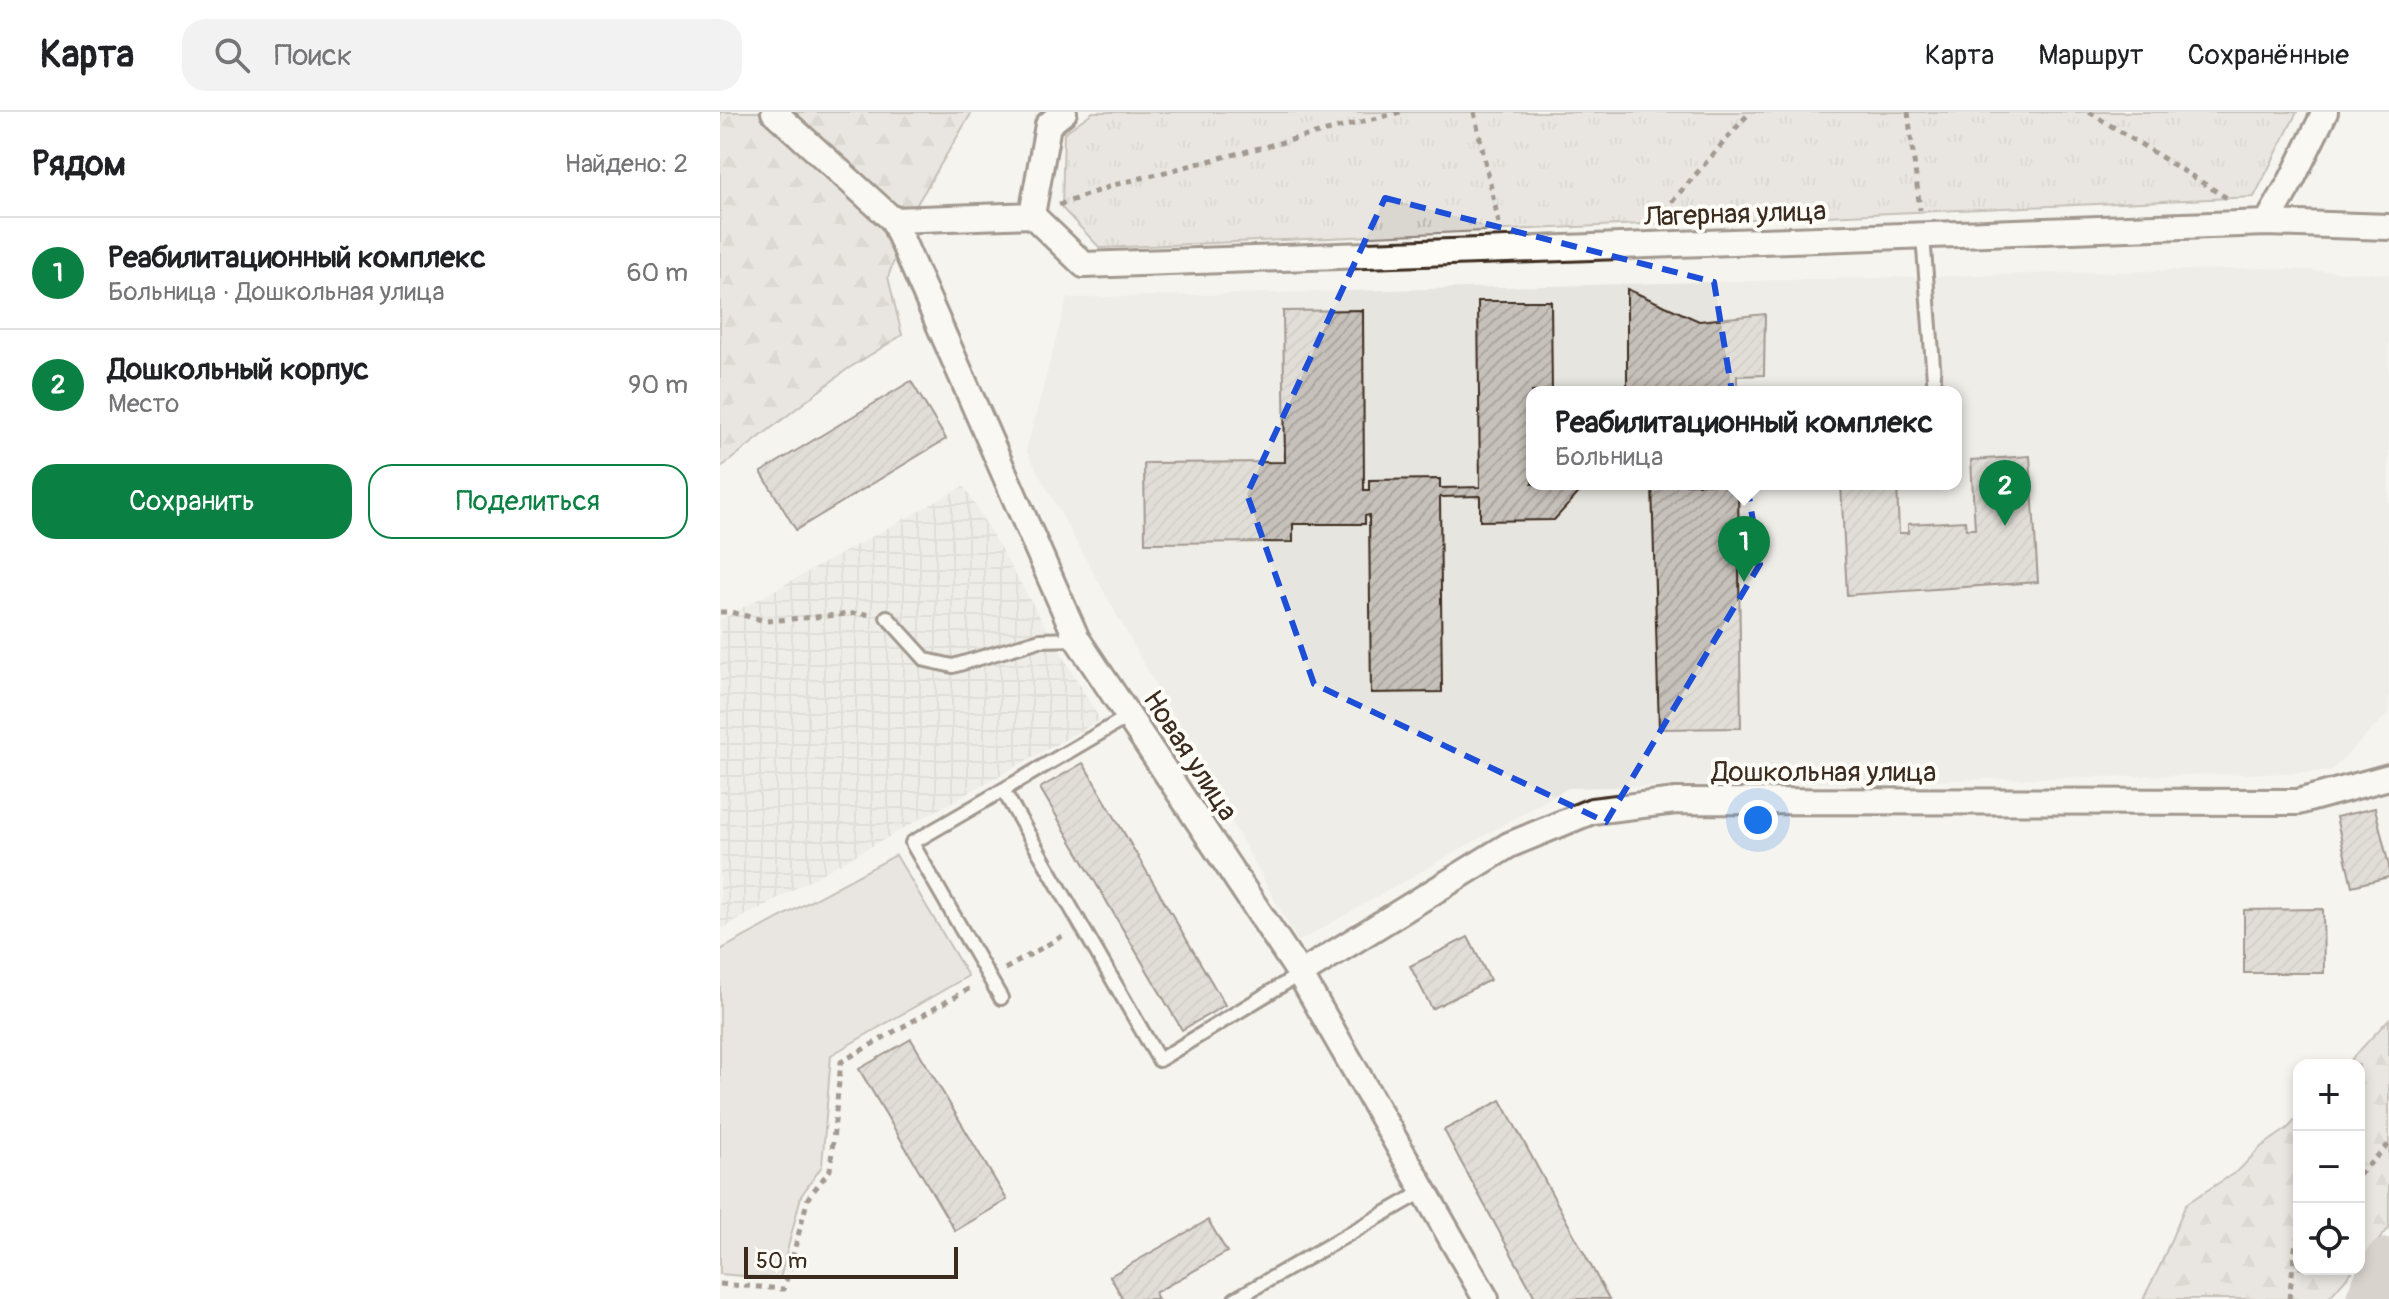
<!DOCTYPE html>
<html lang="ru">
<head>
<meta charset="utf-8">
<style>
	:root { --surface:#fff; --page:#f2f2f2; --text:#202124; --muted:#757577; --line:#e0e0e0; --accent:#0b8043 }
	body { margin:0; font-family:Pangolin,sans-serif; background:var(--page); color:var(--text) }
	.controls { position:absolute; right:24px; bottom:24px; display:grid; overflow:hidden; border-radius:16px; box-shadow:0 4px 12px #0003 }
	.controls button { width:72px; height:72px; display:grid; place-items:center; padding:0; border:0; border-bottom:2px solid var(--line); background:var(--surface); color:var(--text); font:40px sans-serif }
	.scale { position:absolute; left:24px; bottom:20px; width:214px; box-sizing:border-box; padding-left:8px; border:4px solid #3b2a1e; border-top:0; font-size:22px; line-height:28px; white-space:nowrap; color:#3b2a1e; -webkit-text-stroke:6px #fdfcf7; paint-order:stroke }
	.you { position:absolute; left:1038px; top:708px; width:28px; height:28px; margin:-20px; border:6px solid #fff; border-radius:50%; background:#1a73e8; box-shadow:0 0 0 12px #1a73e833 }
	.badge { display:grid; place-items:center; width:52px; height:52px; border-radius:50%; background:var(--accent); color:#fff; font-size:26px; font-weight:700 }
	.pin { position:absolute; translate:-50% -66px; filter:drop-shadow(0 2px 4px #0008) }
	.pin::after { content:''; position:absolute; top:42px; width:28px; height:24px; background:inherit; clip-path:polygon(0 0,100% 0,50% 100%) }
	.popup { position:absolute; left:806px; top:274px; width:436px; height:104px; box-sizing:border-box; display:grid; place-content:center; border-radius:16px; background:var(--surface); filter:drop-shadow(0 2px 6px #0005); font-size:26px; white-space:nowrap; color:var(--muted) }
	.popup b { font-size:30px; color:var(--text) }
	.popup::after { content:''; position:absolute; left:50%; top:100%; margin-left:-16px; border:16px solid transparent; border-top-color:var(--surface) }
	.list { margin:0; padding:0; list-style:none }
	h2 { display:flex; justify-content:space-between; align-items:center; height:104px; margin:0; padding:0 32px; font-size:34px }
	h2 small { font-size:26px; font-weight:400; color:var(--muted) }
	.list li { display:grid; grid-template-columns:52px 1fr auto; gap:24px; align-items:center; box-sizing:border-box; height:112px; padding:0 32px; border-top:2px solid var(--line) }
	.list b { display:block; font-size:30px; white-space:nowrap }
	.list p { margin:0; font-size:26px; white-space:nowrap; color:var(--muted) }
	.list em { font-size:26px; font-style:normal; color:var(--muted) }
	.actions { display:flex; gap:16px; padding:24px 32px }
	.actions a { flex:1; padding:18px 0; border:2px solid var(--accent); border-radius:24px; text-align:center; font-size:28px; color:var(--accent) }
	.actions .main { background:var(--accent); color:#fff }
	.icon { flex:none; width:44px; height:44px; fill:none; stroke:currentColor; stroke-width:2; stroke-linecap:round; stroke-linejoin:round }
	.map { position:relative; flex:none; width:1669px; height:1187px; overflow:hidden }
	header { display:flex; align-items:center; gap:48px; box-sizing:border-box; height:112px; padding:0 40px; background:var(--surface); border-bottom:2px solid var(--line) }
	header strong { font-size:38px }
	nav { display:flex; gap:44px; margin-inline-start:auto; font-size:28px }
	.search { width:560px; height:72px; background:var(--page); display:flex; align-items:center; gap:20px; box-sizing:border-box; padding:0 28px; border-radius:24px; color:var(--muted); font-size:30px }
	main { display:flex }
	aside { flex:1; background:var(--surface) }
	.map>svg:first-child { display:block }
	.built { fill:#e7e5df; fill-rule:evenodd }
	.industrial { fill:url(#industrial-grid) }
	.green { fill:#dad6d0; stroke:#8a8077; stroke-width:2 }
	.forest { fill:url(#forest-firs); stroke:#8a8077; stroke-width:2 }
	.park { fill:url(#park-tufts); stroke:#8a8077; stroke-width:2 }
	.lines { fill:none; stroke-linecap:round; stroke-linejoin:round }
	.river { stroke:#b4aca4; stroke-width:52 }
	.building { fill:url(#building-hatch); stroke:#3b2a1e; stroke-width:2 }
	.lane-casing { stroke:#3b2a1e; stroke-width:18 }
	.street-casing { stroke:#3b2a1e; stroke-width:30 }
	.path { stroke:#3b2a1e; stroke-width:5; stroke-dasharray:6 6; stroke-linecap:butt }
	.lane { stroke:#fdfcf7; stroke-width:12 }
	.street { stroke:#fdfcf7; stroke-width:24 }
	.marked { fill:none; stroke:#1d4ed8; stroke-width:6; stroke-dasharray:16 10; stroke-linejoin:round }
	.labels { text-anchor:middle; stroke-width:8; stroke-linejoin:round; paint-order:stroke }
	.street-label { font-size:28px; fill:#3b2a1e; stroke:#fdfcf7 }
</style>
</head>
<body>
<header>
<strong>Карта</strong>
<div class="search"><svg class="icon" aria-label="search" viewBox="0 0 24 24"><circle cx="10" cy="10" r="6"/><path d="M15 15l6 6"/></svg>Поиск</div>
<nav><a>Карта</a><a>Маршрут</a><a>Сохранённые</a></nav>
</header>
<main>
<aside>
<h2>Рядом<small>Найдено: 2</small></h2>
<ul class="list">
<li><span class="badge">1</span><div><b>Реабилитационный комплекс</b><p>Больница · Дошкольная улица</p></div><em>60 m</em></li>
<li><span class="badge">2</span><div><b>Дошкольный корпус</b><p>Место</p></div><em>90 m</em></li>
</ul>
<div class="actions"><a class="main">Сохранить</a><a>Поделиться</a></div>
</aside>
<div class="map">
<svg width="1669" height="1187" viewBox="0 0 1669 1187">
	<defs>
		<pattern id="industrial-grid" width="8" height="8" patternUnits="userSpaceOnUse" patternTransform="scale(2)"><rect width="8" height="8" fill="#e7e5df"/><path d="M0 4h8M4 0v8" fill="none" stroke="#c7c5bf"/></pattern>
		<pattern id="forest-firs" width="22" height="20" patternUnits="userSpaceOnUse" patternTransform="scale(2)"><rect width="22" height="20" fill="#dad6d0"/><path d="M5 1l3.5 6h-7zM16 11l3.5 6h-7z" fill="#bcb8b2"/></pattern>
		<pattern id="park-tufts" width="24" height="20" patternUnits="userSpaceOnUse" patternTransform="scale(2)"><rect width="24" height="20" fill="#dad6d0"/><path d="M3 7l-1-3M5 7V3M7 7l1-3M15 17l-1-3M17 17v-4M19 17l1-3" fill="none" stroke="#bcb8b2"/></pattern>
		<pattern id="building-hatch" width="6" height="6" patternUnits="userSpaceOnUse" patternTransform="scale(2)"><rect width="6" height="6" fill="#c7c1bb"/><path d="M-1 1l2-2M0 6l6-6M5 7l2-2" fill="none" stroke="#aca6a0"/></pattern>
	</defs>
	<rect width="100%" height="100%" fill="#f5f4ee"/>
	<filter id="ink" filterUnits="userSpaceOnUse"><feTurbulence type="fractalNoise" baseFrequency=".0125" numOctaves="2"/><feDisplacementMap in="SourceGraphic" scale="16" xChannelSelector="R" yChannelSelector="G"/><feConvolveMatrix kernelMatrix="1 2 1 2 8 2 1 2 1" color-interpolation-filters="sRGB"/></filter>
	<g filter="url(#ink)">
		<!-- built -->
		<path class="built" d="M1544 156 1669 162V601L1610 660 848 676 578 830 306 339 347 186ZM812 280H1236V372H812Z"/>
		<!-- industrial -->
		<path class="industrial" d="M244 374 380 608 0 818V508Z"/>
		<!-- green -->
		<path class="green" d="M176 743 248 864 111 943 102 1054 81 1084 60 1167 0 1162V838Z"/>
		<!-- forest -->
		<path class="forest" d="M0 0H252L191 102 168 165 182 223 126 258 0 356Z
			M1669 907V1116L1639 1152V953H1626Z
			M1579 1004V1157H1634L1608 1187H1423L1440 1154 1466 1092 1519 1058 1541 1035 1568 1016Z"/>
		<!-- park -->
		<path class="park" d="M373 0H1577L1534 85 380 136 342 96 344 21Z"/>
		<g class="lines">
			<!-- river -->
			<path class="river" d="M1652 1187 1669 1152"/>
		</g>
		<!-- building -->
		<path class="building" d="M907 177 979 209 1045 202 1044 263 1017 264V280H907Z
			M758 189H831L832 280H812V372H867L834 408 760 409V384L720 385 722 580 651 581 649 403 645 404V412H573V430L425 431 424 351 565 350 563 199 643 198 644 378H649V368L720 367V376L760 375Z
			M191 269 226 327 76 418 41 360Z
			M1310 344 1318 470 1127 483 1121 372H1177L1179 421H1188V412L1245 409 1246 417H1255L1251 348Z
			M932 372H1018L1021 616 939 617Z
			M363 651 505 893 462 918 320 676Z
			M1655 696 1669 754V765L1632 774 1616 705Z
			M1603 797 1604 861H1524V798Z
			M748 825 770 868 712 897 690 854Z
			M191 927 287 1088 235 1119 139 957Z
			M781 988 889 1187H816L741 1050 724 1018Z
			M488 1108 507 1140 435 1181 438 1187H403L390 1164Z"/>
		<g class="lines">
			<!-- lane casing -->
			<g class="lane-casing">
				<path id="lane" d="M1203 124 1215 280
					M167 505 206 548 233 554 320 528 357 527
					M409 604 283 678 439 948 580 862
					M281 886 192 731 283 678
					M515 1187 704 1079"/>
			</g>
			<!-- street casing -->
			<g class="street-casing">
				<path id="street" d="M54 0 173 108 357 527 580 862 766 1187
					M312 103 328 13 344 0
					M173 108 312 103 364 153 1547 111 1669 115
					M1547 111 1571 69 1605 0
					M580 862 789 733 872 699 956 689 1578 690 1669 665"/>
			</g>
			<!-- path -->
			<path class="path" d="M754 0 780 116
				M1188 0 1200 98
				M1369 0 1507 86
				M339 93 394 73 681 0
				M936 108 1030 0
				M0 500H11L46 509 141 501 150 503
				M285 857 346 822
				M1639 1063 1669 1032
				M0 1172 64 1177 88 1086 110 1058 121 950 252 875
				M1569 1187 1576 1129 1579 1126"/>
			<!-- lane -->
			<use href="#lane" class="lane"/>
			<!-- street -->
			<use href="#street" class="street"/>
		</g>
	</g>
	<!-- marked area -->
	<path d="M0 0H1669V1187H0ZM665 86 994 170 1040 452 886 710 594 572 527 382Z" fill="#f5f4ee" fill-opacity=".55" fill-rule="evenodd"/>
	<path class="marked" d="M665 86 994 170 1040 452 886 710 594 572 527 382Z"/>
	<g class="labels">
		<!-- street labels -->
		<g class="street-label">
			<text transform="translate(1015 101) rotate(-2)" y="10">Лагерная улица</text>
			<text transform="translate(471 643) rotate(57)" y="10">Новая улица</text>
			<text x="1104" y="669">Дошкольная улица</text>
		</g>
	</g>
</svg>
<div class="controls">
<button>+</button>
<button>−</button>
<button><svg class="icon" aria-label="locate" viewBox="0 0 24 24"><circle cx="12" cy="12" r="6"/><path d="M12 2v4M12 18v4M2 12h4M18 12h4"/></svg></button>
</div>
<div class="scale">50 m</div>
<div class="you"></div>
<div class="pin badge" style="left:1024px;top:470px">1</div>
<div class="popup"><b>Реабилитационный комплекс</b>Больница</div>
<div class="pin badge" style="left:1285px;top:414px">2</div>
</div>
</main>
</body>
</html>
